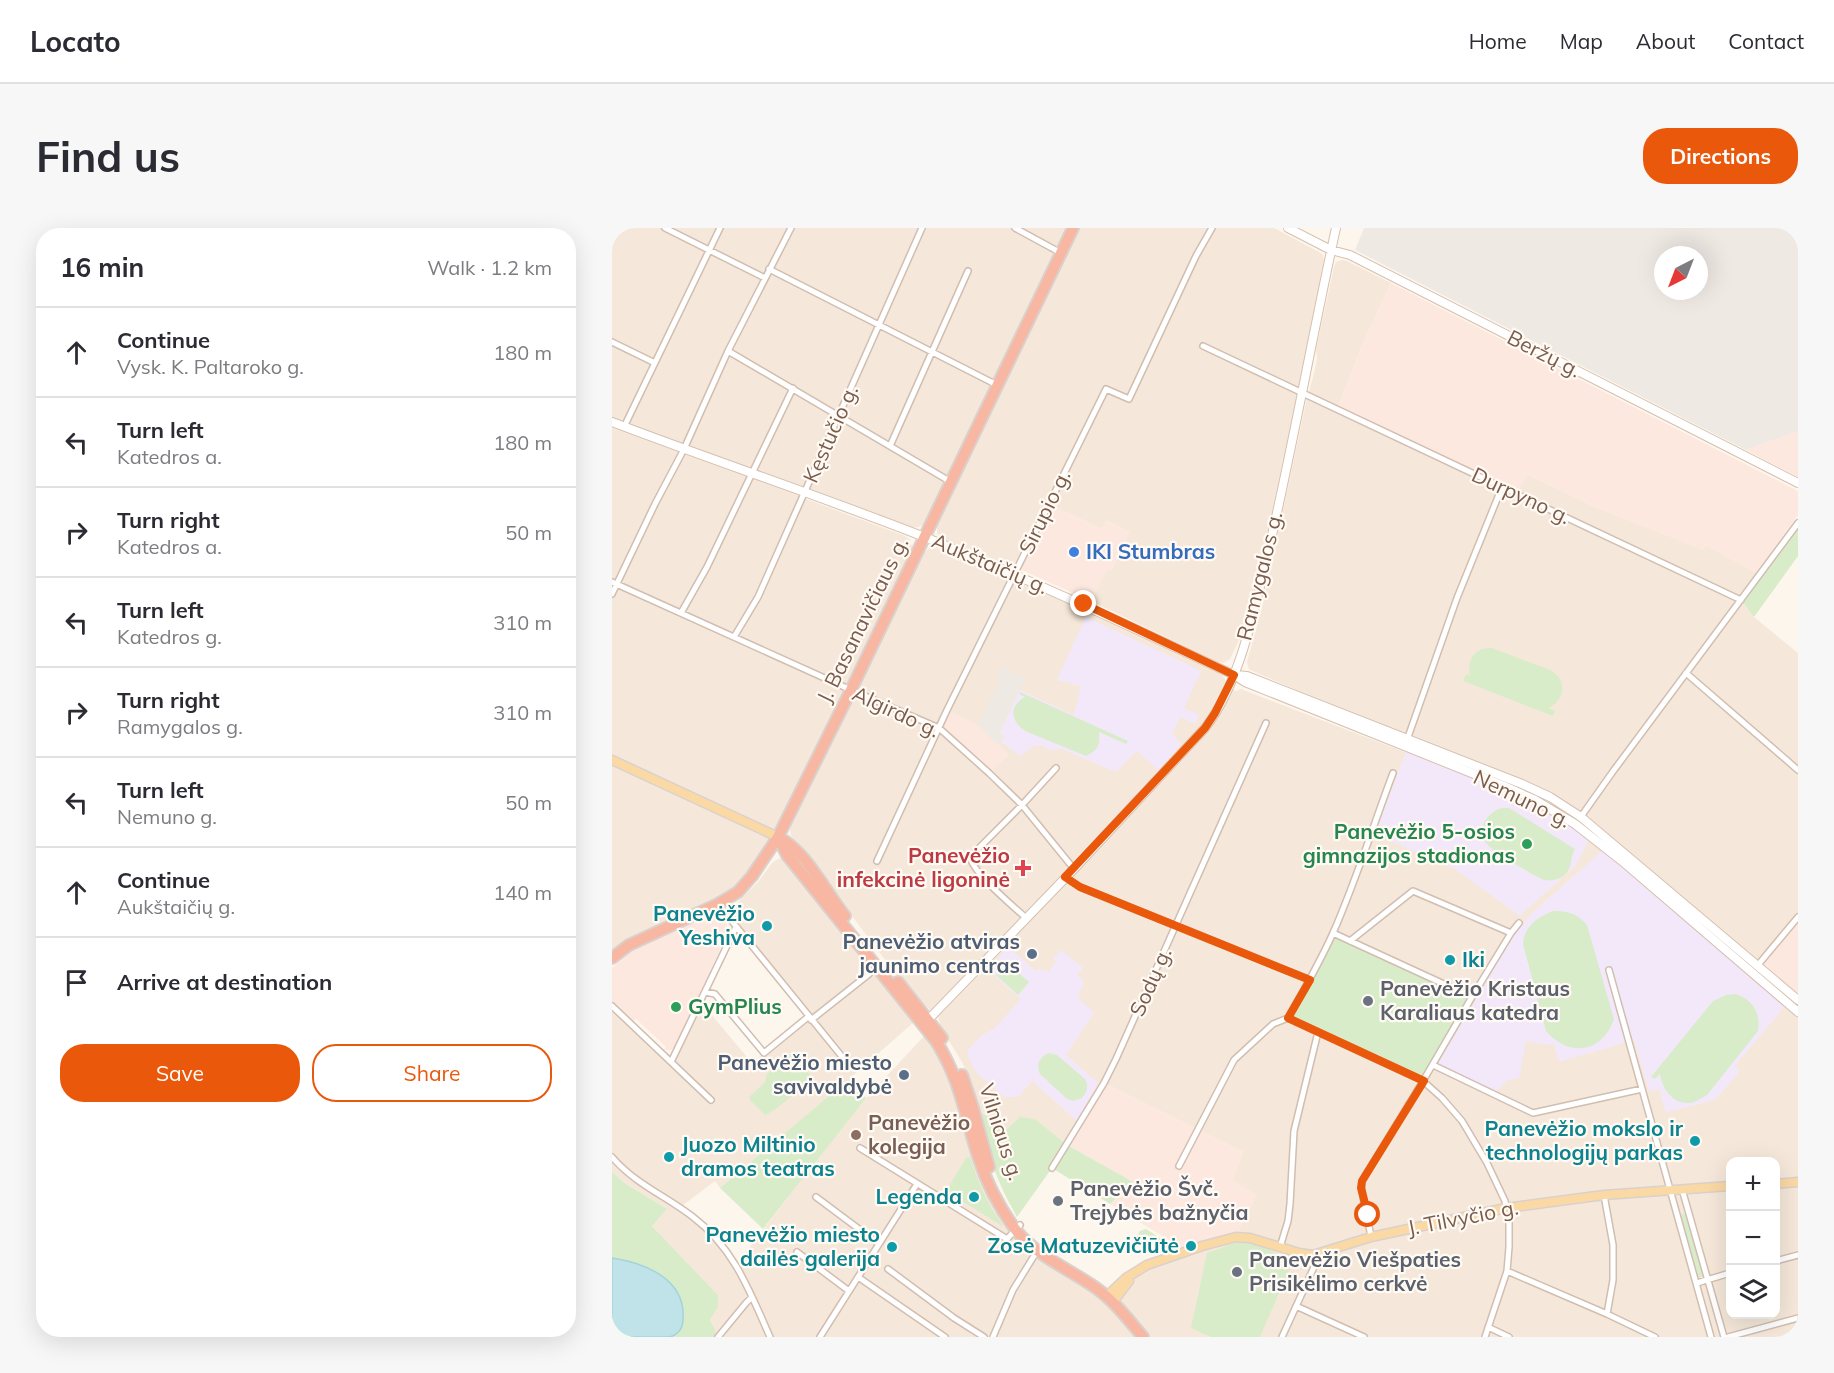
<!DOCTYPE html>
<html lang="en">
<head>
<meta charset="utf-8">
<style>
	:root { --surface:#fff; --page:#f7f7f7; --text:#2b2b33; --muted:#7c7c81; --line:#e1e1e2; --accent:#ea580c }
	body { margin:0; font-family:Mulish,sans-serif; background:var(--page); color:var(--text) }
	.controls { position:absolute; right:18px; bottom:18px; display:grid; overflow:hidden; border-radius:12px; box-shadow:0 6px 24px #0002 }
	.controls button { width:54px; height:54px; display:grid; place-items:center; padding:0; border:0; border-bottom:2px solid var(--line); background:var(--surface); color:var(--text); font:30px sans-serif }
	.compass { position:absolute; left:1042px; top:18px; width:54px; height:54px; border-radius:50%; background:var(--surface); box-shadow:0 6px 24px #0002; rotate:222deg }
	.stop { position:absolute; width:18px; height:18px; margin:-14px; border:4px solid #ea580c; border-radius:50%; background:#fff }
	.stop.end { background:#ea580c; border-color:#fff; box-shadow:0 2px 6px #0008 }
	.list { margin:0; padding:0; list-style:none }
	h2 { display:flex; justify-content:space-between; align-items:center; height:78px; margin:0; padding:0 24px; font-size:26px }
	h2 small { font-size:20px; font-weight:400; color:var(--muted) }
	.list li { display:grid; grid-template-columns:39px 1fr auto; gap:18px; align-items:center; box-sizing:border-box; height:90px; padding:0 24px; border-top:2px solid var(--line) }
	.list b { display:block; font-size:22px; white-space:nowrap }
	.list p { margin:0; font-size:20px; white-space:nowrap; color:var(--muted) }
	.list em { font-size:20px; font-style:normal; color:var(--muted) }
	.actions { display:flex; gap:12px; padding:18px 24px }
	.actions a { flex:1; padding:14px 0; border:2px solid var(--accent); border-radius:24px; text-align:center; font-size:21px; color:var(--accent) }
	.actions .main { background:var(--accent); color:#fff }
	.icon { flex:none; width:33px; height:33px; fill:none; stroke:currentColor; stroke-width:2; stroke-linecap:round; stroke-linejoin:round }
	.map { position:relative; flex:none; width:1186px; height:1109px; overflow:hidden; border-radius:24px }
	header { display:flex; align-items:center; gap:36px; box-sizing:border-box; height:84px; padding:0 30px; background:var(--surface); border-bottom:2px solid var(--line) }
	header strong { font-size:28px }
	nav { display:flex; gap:33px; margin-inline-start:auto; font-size:21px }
	.intro { display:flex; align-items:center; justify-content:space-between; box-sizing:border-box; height:144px; padding:0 36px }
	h1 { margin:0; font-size:42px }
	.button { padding:15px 27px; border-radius:24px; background:var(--accent); color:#fff; font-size:21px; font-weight:700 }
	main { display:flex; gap:36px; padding:0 36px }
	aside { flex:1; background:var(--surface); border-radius:24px; box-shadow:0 6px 24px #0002 }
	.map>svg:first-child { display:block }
	.residential { fill:#f5e8da; fill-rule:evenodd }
	.commercial { fill:#fde8e0 }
	.industrial { fill:#efe9e4; fill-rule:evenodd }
	.education { fill:#f3e8fa }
	.green { fill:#d8ecc9 }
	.water { fill:#bfe3e8; stroke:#a5d3da; stroke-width:1.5 }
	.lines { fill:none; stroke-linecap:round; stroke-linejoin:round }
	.street-casing { stroke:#d1beb0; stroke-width:8 }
	.secondary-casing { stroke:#d6c0b0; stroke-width:10 }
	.primary-casing { stroke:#dad1cd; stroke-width:11 }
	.highway-casing { stroke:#dad1cd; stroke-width:14 }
	.street { stroke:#fff; stroke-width:5 }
	.secondary { stroke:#fff; stroke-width:8 }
	.primary { stroke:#fbd9a5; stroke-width:8 }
	.highway { stroke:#f7b7a3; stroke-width:10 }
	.route { stroke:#ea580c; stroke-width:8 }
	.shop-dot { fill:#3f7fe0; stroke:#fffaf3; stroke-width:2 }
	.leisure-dot { fill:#2e9e5b; stroke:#fffaf3; stroke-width:2 }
	.health-dot { fill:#e0444e; stroke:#fffaf3; stroke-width:2 }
	.culture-dot { fill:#0f9aa8; stroke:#fffaf3; stroke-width:2 }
	.service-dot { fill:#5c6f8a; stroke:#fffaf3; stroke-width:2 }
	.worship-dot { fill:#6b7280; stroke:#fffaf3; stroke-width:2 }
	.education-dot { fill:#8d6e63; stroke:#fffaf3; stroke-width:2 }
	.labels { text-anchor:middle; stroke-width:4.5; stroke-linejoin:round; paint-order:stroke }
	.street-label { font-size:21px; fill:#7a5c4d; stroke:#fffaf3 }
	.shop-label { font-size:21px; font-weight:bold; fill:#366cbe; stroke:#fffaf3; text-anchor:start }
	.leisure-label { font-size:21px; font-weight:bold; fill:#27864d; stroke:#fffaf3; text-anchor:end }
	.health-label { font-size:21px; font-weight:bold; fill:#be3a42; stroke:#fffaf3; text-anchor:end }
	.culture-label { font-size:21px; font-weight:bold; fill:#0d838f; stroke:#fffaf3; text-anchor:end }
	.service-label { font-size:21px; font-weight:bold; fill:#4e5e75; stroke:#fffaf3; text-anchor:end }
	.worship-label { font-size:21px; font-weight:bold; fill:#5b616d; stroke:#fffaf3; text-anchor:start }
	.education-label { font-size:21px; font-weight:bold; fill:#785e54; stroke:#fffaf3; text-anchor:start }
</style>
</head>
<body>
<header>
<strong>Locato</strong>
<nav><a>Home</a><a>Map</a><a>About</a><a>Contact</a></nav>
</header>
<div class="intro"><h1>Find us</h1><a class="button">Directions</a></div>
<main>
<aside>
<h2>16 min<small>Walk · 1.2 km</small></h2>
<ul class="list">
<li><svg class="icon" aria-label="ahead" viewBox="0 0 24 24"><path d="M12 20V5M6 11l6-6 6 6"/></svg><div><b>Continue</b><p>Vysk. K. Paltaroko g.</p></div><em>180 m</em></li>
<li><svg class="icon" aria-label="left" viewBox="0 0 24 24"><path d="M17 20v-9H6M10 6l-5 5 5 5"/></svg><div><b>Turn left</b><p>Katedros a.</p></div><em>180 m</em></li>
<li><svg class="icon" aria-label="right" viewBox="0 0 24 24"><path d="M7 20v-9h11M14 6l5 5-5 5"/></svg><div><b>Turn right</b><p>Katedros a.</p></div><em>50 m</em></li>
<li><svg class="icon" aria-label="left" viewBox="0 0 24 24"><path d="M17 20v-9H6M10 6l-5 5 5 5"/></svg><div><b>Turn left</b><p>Katedros g.</p></div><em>310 m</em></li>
<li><svg class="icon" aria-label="right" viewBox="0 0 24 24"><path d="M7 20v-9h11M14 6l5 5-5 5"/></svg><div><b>Turn right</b><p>Ramygalos g.</p></div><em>310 m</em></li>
<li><svg class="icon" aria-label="left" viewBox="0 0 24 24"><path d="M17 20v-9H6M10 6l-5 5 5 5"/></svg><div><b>Turn left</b><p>Nemuno g.</p></div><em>50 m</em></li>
<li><svg class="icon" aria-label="ahead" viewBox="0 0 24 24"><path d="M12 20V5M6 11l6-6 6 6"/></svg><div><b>Continue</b><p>Aukštaičių g.</p></div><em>140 m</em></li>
<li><svg class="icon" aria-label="arrive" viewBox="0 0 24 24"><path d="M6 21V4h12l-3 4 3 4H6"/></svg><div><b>Arrive at destination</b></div></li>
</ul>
<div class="actions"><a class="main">Save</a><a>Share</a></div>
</aside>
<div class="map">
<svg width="1186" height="1109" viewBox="0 0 1186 1109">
	<rect width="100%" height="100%" fill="#fdf6ec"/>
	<!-- residential -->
	<path class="residential" d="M0 0H453L331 257 312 296 307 299 300 300 145 248 194 271 293 308 298 312 301 322 177 576 137 643 118 665 22 708 0 721Z
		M468 0H662L707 24 711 27 712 32 694 127 642 366 632 402 618 431 611 435 606 434 479 373 495 341 500 342 517 304 495 293 490 301 441 278 410 342 334 313 328 310 325 305V295L333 278Z
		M730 32 735 33 779 55 749 120 726 179 905 263 915 246 981 278 1091 321 1094 317 1145 345 1128 366 1129 372 1142 389 1186 425V694L1151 737 978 592 958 578 717 476 638 442 636 439 635 434 650 380 694 175 702 145 705 131 704 121 722 39 724 34Z
		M317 320H322L329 322 369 337 478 385 610 447 613 451V457L624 463 629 461 894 563 917 574 955 596 977 612 1186 788V1109H536L508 1076V1071L510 1067 525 1047 537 1041 586 1022 620 952 631 924 492 855 455 917 395 901 383 891 369 885 359 854 350 834 329 800 327 791 315 779 309 777 303 771 179 608 178 601 180 595 310 327ZM1118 934H1164V1086H1118Z
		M171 630 175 633 303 793 332 832 364 931 420 1023 419 1026 398 1063 379 1109H161L143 1068 106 1109H103V1101L98 1092 106 1079V1067L40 998 55 981 14 956 0 944V781L59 834 88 773 140 835 199 787 128 697 122 688 120 680 146 654 160 635 166 631ZM302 794 313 807 243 882 124 1037 83 990 67 980 103 953 108 960 227 860Z
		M427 1030 495 1075 527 1109H384L403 1062 421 1032Z
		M140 1073 156 1109H110L137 1075Z"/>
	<!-- commercial -->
	<path class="commercial" d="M779 55 1186 263V287L1145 345 1094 317 1091 322 981 278 915 246 906 263 726 179 749 120Z
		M1186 203V249L1134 222Z
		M441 278 490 301 494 293 517 304 500 342 495 341 479 373 410 342Z
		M335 482 366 497 397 527 377 545 327 500Z
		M106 685 115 696 111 715 62 820 59 822H52L54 819 24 791 21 793 0 773V740L21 722 76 696Z
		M1186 694V767L1151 737Z
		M492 855 631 924 620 952 645 967 624 1009 575 1023 498 976 520 954 455 917Z"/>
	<!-- industrial -->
	<path class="industrial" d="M752 0H1186V203L1134 222 743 22ZM1051 27H1087V63H1051Z
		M388 438 414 450 388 504 392 509 386 517 366 497 389 449 384 446Z"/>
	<!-- education -->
	<path class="education" d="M474 389 589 443 572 480 587 487 583 496 568 489 560 506 569 516 546 542 525 523 504 544 450 521 439 522 428 517 422 518 408 528 389 514 393 509 388 504 408 462 462 487 469 458 445 452Z
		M794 524 894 563 917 574 955 596 977 612 964 637 908 688 843 641 763 606Z
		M990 623 1174 777 1123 838 1128 843 1103 872 1054 884 1047 861 1037 863 1022 812 947 834 942 816 935 817 914 813 907 850 896 852 883 864 826 836 903 705 921 684Z
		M396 719 424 743 426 741 436 744 444 734 441 731 449 722 471 740 465 747 472 753 466 770 482 785 454 827 486 855 465 893 420 853 406 869H392L362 842 355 823 370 807 382 801 409 771 376 742Z"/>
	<!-- green -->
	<path class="green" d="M1186 295V328L1142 389 1129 372Z
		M880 420 938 442C955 451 954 471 937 480L943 483 941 488 851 453 854 446 858 448C854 432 863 419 880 420Z
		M408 464 516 513 514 516 487 504C488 517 487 522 474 528L413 503C398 492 397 478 413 469L407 466Z
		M890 580H897L963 621C957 630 962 641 950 649 945 652 938 653 933 652 925 650 883 624 877 618 862 604 874 584 890 580Z
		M941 683C955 683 965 685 975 697L1002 791C990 825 957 830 934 803L911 716C912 698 926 689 941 683Z
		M721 705 860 769 811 853 676 790Z
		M395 735 417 754 406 767 384 747Z
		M1123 766C1141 771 1149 785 1146 803L1095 867C1089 870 1083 875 1077 875 1060 876 1050 860 1048 846L1043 851 1039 849 1101 773 1114 767Z
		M437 825 445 827 473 851C477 858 475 864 470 870L461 873 455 871 428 846C424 837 427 829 437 825Z
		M181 826 191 832 184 837 187 841 194 836 197 839 194 842 199 848 196 855 164 881 153 887 138 872 137 869 153 854 155 846Z
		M237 851 254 870 151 1001 108 960Z
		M369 885 383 891 395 901 408 889 423 891 455 917 521 954 498 976 440 940 405 989C386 956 373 923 369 885Z
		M358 929C366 954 375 976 391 997L390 998 334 963 354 930Z
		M0 944 14 956 55 981 40 998 106 1067V1079L98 1092 103 1101V1109H0Z
		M1071 985 1075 987 1092 1048 1087 1049 1085 1048 1069 989Z
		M534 1001 550 1011 551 1015 544 1027 522 1013 528 1003Z
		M626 1014C642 1013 668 1025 680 1035L648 1109H599L579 1100 595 1025Z"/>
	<!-- water -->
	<path class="water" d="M0 1030C33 1035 74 1051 71 1091 71 1100 67 1106 58 1109H0Z"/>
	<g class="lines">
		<!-- street casing -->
		<g class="street-casing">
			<path id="street" d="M53 0 153 50
				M403 0 449 25
				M157 41 385 157
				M0 114 43 135
				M591 118 1129 372
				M116 123 339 254
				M12 199 108 0
				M278 218 356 43
				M0 354 239 462 327 500 377 545 410 577 462 641
				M0 366 43 276 72 221 116 123 179 0
				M69 385 95 339 181 160
				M122 409 146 369 310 0
				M1074 445 1186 542
				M795 512 845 370 890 259
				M968 590 1002 542 1186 295
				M265 633 335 482 494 161 517 171 584 28 600 0
				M453 649 468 659 698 752
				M106 676 236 836
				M414 690C400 677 362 646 358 629L410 577 444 540
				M721 705 860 769
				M738 713 801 663 899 705
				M1146 737 1186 689
				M997 742 1099 1109
				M93 764 103 766 152 825 196 789
				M0 778 99 872
				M676 790 811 853 830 870 850 893 875 935 893 973 897 994V1019L895 1043 873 1109
				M676 790C692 762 708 734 721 705 744 653 761 598 781 545
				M199 792 257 746
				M59 834 124 699
				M821 837 921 885 1030 861
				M248 920 395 1011 408 997
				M0 929C23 956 54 968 81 989 122 1020 138 1064 158 1109
				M567 938 622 832 661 796 676 790
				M440 940 492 855 504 831 654 495
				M1070 961 1112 1109
				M992 967 1001 1017V1052L995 1086
				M204 969 267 1016
				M759 1009C757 995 748 965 750 953L811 853 860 769 899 705 907 695
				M668 1019 676 993 678 976 682 903 706 804
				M185 1024 237 1063
				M1164 1033 1186 1027
				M276 1041 342 1090 372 1109
				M895 1043 995 1086 1043 1109
				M246 1049 333 1109
				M1085 1055 1118 1045
				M684 1078 752 1109
				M876 1099 897 1109
				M106 1109 134 1075 140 1069
				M208 1109 305 956
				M381 1109 401 1062 425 1023
				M670 1109 708 1026
				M1116 1109 1186 1090"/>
		</g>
		<!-- secondary casing -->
		<g class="secondary-casing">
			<path id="secondary" d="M676 0 719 22 738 27 1186 255
				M0 194C105 234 211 269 315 310 419 352 520 399 622 447L633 454 892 558 923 572 963 596 1010 633 1186 784
				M623 447 635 448 910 556 938 569 969 589 1186 772
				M313 795 462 641 593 500C630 453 644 373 658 316 682 211 701 105 724 0"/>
		</g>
		<!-- primary casing -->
		<g class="primary-casing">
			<path id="primary" d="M0 532 166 609
				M1164 956 1186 954
				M495 1068 514 1050 535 1037 590 1018 624 1009 638 1010 687 1025 701 1027 759 1009 894 980 992 967 1118 958
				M501 1074 517 1053"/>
		</g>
		<!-- highway casing -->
		<g class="highway-casing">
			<path id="highway" d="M166 609 175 627 324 813C349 853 352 885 366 928 374 954 387 979 403 1001 423 1027 457 1041 484 1060 502 1073 516 1091 531 1109
				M166 609C194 623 213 663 233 688
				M0 730 17 717 106 676 126 664 140 648 166 609 239 462 461 0
				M286 754 330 810
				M350 847 361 880 377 939"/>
		</g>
		<!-- street -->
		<use href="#street" class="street"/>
		<!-- secondary -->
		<use href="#secondary" class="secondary"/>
		<!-- primary -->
		<use href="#primary" class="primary"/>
		<!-- highway -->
		<use href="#highway" class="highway"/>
	</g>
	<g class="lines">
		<!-- route -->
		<path class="route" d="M472 376 622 447 603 485 593 500 453 649 468 659 698 752 676 790 812 853 750 953 749 960 756 987"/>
	</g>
	<!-- markers -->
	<circle class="shop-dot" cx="462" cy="324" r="6"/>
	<g class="leisure-dot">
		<circle cx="915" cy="616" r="6"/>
		<circle cx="64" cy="779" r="6"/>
	</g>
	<path class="health-dot" d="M408 631h6v6h6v6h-6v6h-6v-6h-6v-6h6z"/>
	<g class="culture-dot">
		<circle cx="155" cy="698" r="6"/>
		<circle cx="838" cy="732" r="6"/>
		<circle cx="1083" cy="913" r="6"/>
		<circle cx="57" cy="929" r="6"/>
		<circle cx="362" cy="969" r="6"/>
		<circle cx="579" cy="1018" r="6"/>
		<circle cx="280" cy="1019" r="6"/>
	</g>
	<g class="service-dot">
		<circle cx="420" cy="726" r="6"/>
		<circle cx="292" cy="847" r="6"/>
	</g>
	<g class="worship-dot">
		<circle cx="756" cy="773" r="6"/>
		<circle cx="446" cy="973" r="6"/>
		<circle cx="625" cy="1044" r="6"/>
	</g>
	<circle class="education-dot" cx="244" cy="907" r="6"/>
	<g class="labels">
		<!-- street labels -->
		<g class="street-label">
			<text transform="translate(932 126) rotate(27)" y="7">Beržų g.</text>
			<text transform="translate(219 206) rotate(-66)" y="7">Kęstučio g.</text>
			<text transform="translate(909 268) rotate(25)" y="7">Durpyno g.</text>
			<text transform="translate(433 284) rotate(-64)" y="7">Sirupio g.</text>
			<text transform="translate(378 336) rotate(23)" y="7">Aukštaičių g.</text>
			<text transform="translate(648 348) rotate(-76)" y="7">Ramygalos g.</text>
			<text transform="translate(251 392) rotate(-64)" y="7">J. Basanavičiaus g.</text>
			<text transform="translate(284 484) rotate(25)" y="7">Algirdo g.</text>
			<text transform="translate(910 571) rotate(26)" y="7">Nemuno g.</text>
			<text transform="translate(539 754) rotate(-66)" y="7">Sodų g.</text>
			<text transform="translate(389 904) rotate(72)" y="7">Vilniaus g.</text>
			<text transform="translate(851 990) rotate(-11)" y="7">J. Tilvyčio g.</text>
		</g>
		<!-- shop labels -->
		<g class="shop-label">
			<text x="474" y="331">IKI Stumbras</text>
		</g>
		<!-- leisure labels -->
		<g class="leisure-label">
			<text x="903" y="611">Panevėžio 5-osios<tspan x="903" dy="24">gimnazijos stadionas</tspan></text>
			<text x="76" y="786" text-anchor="start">GymPlius</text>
		</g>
		<!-- health labels -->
		<g class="health-label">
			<text x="398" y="635">Panevėžio<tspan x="398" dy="24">infekcinė ligoninė</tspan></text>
		</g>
		<!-- culture labels -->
		<g class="culture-label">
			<text x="143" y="693">Panevėžio<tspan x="143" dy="24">Yeshiva</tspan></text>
			<text x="850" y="739" text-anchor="start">Iki</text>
			<text x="1071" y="908">Panevėžio mokslo ir<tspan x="1071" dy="24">technologijų parkas</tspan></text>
			<text x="69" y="924" text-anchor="start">Juozo Miltinio<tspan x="69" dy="24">dramos teatras</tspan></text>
			<text x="350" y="976">Legenda</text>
			<text x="268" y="1014">Panevėžio miesto<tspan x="268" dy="24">dailės galerija</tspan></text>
			<text x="567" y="1025">Zosė Matuzevičiūtė</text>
		</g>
		<!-- service labels -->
		<g class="service-label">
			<text x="408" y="721">Panevėžio atviras<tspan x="408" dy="24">jaunimo centras</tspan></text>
			<text x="280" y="842">Panevėžio miesto<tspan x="280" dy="24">savivaldybė</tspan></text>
		</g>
		<!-- worship labels -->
		<g class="worship-label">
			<text x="768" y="768">Panevėžio Kristaus<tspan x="768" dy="24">Karaliaus katedra</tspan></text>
			<text x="458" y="968">Panevėžio Švč.<tspan x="458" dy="24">Trejybės bažnyčia</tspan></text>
			<text x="637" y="1039">Panevėžio Viešpaties<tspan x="637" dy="24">Prisikėlimo cerkvė</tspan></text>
		</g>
		<!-- education labels -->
		<g class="education-label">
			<text x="256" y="902">Panevėžio<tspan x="256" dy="24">kolegija</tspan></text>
		</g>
	</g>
</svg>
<div class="controls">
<button>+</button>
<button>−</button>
<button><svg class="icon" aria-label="layers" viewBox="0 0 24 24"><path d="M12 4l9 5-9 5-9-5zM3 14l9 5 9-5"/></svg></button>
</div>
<svg class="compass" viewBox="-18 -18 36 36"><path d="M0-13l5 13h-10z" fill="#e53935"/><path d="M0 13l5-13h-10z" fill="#7c7c81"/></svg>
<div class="stop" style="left:756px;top:987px"></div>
<div class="stop end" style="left:472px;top:376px"></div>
</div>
</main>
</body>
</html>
